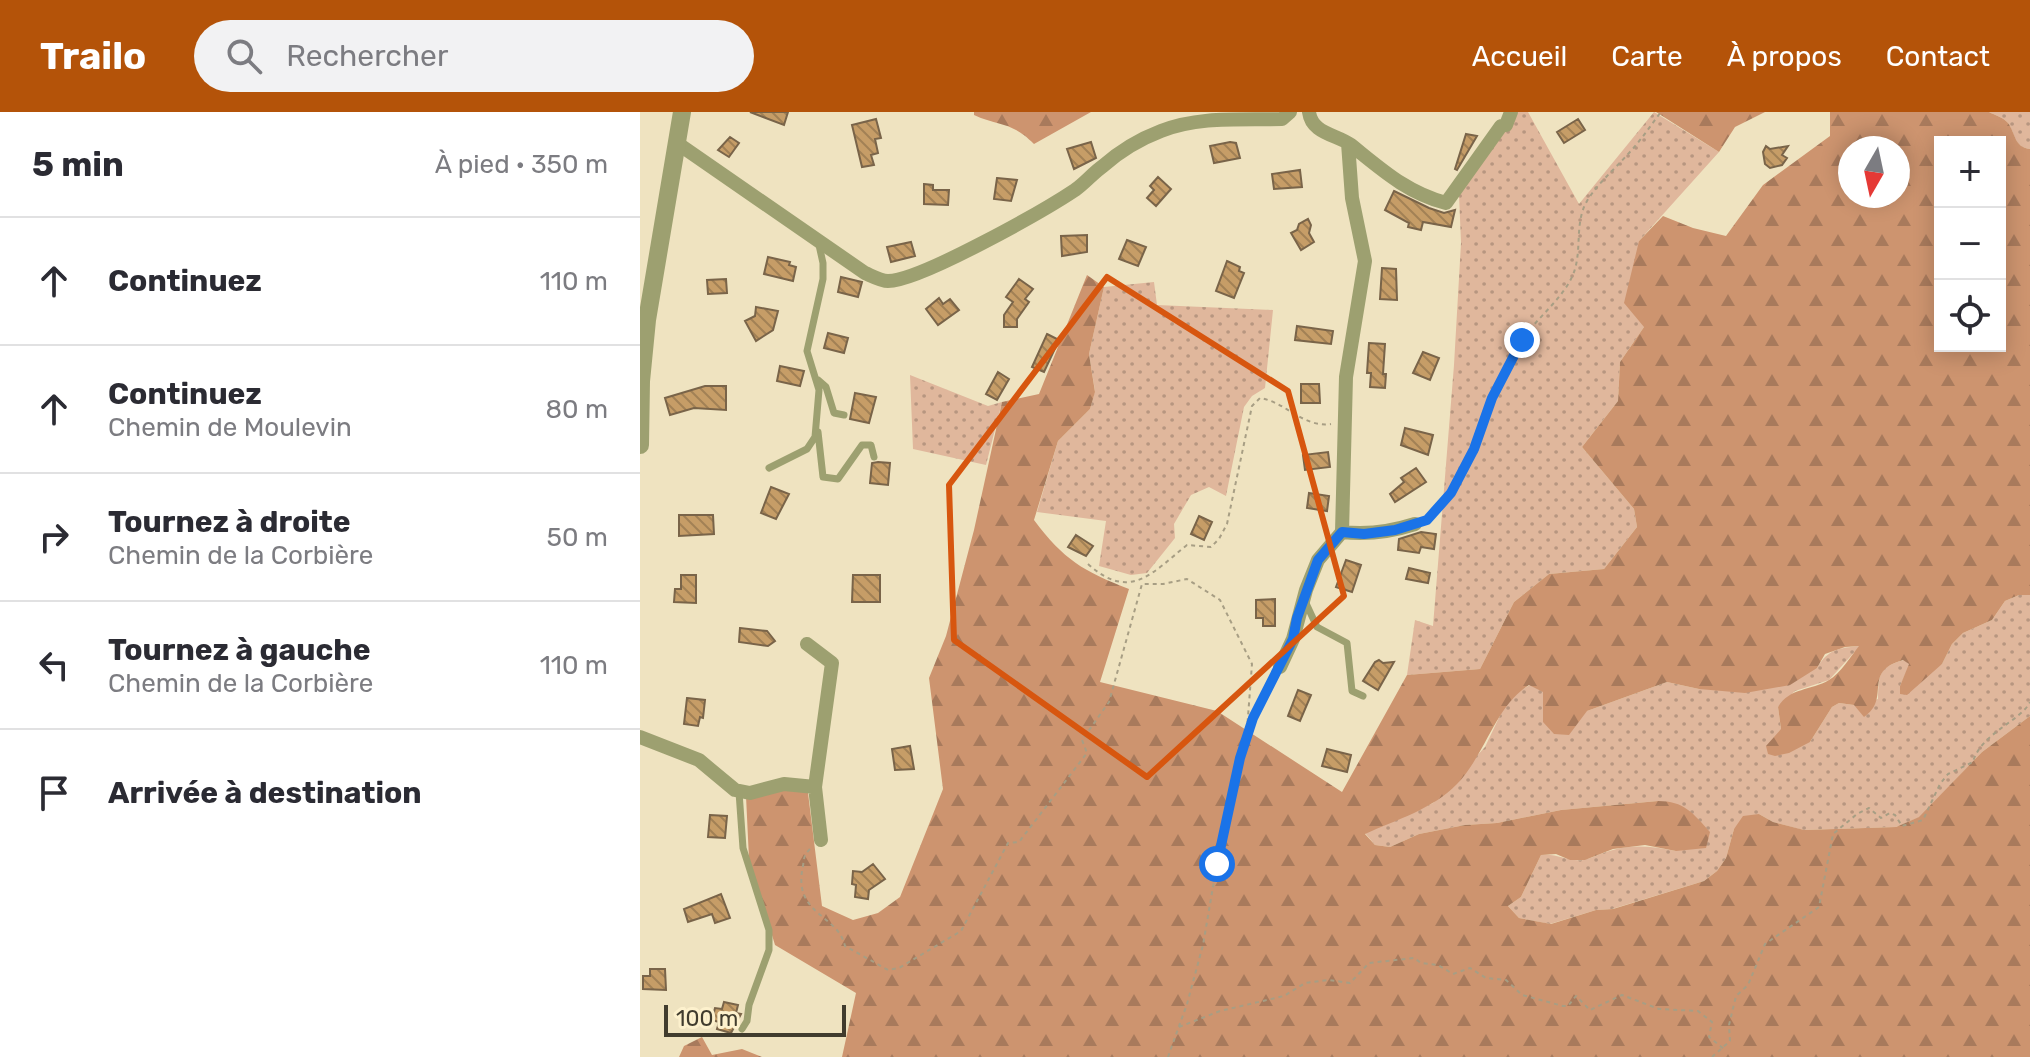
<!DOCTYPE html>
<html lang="fr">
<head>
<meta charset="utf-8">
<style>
	:root { --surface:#fff; --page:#f2f2f3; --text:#2b2b33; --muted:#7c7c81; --line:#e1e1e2; --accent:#b45309 }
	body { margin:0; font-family:Rubik,sans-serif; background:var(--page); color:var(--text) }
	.controls { position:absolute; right:24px; top:24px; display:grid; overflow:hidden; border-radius:0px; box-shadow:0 4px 20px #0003 }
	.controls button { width:72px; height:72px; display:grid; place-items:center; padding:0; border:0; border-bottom:2px solid var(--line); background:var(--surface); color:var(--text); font:40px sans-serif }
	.compass { position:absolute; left:1198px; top:24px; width:72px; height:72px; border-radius:50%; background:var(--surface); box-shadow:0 4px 20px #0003; rotate:189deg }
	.scale { position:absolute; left:24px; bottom:20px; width:182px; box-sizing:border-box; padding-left:8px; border:4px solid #413c2e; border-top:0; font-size:22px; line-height:28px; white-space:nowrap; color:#413c2e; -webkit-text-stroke:6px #fdf1cd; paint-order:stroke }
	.stop { position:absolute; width:24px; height:24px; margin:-18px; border:6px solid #1a73e8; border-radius:50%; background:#fff }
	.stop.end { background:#1a73e8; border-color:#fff; box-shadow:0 2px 8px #0008 }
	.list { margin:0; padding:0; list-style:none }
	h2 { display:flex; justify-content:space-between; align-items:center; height:104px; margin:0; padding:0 32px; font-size:34px }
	h2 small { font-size:26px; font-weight:400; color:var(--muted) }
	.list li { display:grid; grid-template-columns:52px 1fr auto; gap:24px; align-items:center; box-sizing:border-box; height:128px; padding:0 32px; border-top:2px solid var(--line) }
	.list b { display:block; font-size:30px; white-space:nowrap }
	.list p { margin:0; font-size:26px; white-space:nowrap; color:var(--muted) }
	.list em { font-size:26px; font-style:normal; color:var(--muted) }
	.icon { flex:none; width:44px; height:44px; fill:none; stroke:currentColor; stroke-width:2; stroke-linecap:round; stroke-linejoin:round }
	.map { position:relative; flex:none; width:1390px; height:945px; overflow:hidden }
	header { display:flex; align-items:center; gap:48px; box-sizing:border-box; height:112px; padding:0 40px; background:var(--accent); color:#fff }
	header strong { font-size:38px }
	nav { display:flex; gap:44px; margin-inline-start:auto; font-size:28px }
	.search { width:560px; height:72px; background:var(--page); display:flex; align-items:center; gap:20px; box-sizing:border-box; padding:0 28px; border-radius:44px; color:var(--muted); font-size:30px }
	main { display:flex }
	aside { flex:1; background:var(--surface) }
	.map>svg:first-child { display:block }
	.grass { fill:url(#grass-dots) }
	.forest { fill:url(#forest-firs); fill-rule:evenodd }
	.building { fill:url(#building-back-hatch); stroke:#796449; stroke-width:2 }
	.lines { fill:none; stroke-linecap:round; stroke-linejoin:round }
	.path { stroke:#a79e84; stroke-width:2; stroke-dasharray:4 4; stroke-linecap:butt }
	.service { stroke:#9da070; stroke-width:7 }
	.minor { stroke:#9da070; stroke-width:14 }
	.tertiary { stroke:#9da070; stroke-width:18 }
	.route { stroke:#1a73e8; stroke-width:10 }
	.marked { fill:none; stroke:#d7560f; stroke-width:6; stroke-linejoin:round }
</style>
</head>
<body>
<header>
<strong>Trailo</strong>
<div class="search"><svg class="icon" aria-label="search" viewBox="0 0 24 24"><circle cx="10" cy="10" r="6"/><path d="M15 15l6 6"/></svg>Rechercher</div>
<nav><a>Accueil</a><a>Carte</a><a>À propos</a><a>Contact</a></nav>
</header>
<main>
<aside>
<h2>5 min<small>À pied · 350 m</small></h2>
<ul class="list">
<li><svg class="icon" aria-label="ahead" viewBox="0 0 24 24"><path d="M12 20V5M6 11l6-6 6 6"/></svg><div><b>Continuez</b></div><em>110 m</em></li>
<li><svg class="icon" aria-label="ahead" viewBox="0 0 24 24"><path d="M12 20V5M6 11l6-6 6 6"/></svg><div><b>Continuez</b><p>Chemin de Moulevin</p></div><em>80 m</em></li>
<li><svg class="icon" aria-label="right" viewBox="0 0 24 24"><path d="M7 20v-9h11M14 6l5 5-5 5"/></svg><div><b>Tournez à droite</b><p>Chemin de la Corbière</p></div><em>50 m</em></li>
<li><svg class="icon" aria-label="left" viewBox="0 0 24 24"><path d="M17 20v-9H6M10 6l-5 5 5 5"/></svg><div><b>Tournez à gauche</b><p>Chemin de la Corbière</p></div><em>110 m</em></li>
<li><svg class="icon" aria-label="arrive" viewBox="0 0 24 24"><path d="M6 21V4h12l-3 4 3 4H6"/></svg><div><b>Arrivée à destination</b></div></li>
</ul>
</aside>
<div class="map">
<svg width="1390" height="945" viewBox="0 0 1390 945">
	<defs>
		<pattern id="grass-dots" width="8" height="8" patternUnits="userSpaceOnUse" patternTransform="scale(2)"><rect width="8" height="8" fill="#e0b79c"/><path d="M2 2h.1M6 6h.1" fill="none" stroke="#b79680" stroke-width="1.8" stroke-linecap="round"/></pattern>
		<pattern id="forest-firs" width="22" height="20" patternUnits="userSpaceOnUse" patternTransform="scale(2)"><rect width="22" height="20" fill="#cd946f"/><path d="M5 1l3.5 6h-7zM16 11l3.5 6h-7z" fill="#a87a5c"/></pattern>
		<pattern id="building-back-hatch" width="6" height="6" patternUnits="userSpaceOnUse" patternTransform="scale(2)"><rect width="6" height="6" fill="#c69d67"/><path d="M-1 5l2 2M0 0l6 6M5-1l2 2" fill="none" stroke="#a28155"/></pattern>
	</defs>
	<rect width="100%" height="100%" fill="#efe3c0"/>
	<!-- grass -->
	<path class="grass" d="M875 0H888L939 92 1014 0 1079 40 999 129 1004 215 980 250 978 289 942 335 994 397 997 415 964 457 909 462 874 490 840 557 767 563 775 508 793 514 814 253 821 131 819 82Z
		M1349 0H1390V37C1374 35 1376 23 1368 11 1364 6 1355 3 1349 0Z
		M514 170 517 193 633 198 625 276 612 284 604 295 586 384 569 375 551 383 534 412 535 426 507 461 491 463 459 454 466 409 397 400 418 329 450 297 455 279 449 242 464 175Z
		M270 263 348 294 362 290 346 353 273 337Z
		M1379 483H1390V604L1342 640 1280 705 1256 715 1163 718 1133 710 1119 702 1094 717 1086 746 1077 759 1064 769 972 797 956 798 910 812 879 806 868 794 881 785 901 743C917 741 928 750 943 748 953 746 963 740 973 738 995 732 1014 735 1036 739L1018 689 921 698 857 711 825 713 779 722 750 735 735 733 725 721 793 691 845 635 865 593 876 581 890 573 947 599 1027 570 1059 577 1177 556C1188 537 1199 536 1220 534L1189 568 1155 579 1138 595 1141 617 1170 630 1192 595 1199 591 1214 593 1238 587C1239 563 1238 555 1264 548L1270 552 1260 574 1302 552 1312 532 1323 521 1352 508 1365 489Z"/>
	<!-- forest -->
	<path class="forest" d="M334 0H451L394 32C371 9 360 15 334 3Z
		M1016 0H1125L1095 15 1079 40Z
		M1190 0H1349C1355 3 1364 6 1368 11 1376 22 1374 35 1390 37V483H1379L1365 489 1352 508 1323 521 1312 532 1302 552 1267 583 1260 582V574L1269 552 1263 548C1221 560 1252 586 1224 605L1214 593 1199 591 1192 595 1170 630 1149 641 1135 644 1128 642 1126 634 1141 617 1138 595C1150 575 1171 579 1189 568 1200 562 1211 544 1219 534L1205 535 1185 542 1177 556 1150 573 1105 581 1059 577 1027 570 947 599 929 623 914 622 903 610V580L889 573C855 594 846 642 817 672 793 697 756 708 725 722L735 733 750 735 779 722 825 713 857 711 921 698 1018 689C1044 689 1053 701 1070 720L1066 736 1036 739 1005 733 973 737 945 748H930L916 742 901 743 881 785 868 794 879 806 911 812 956 798 973 797 1064 769 1077 759 1086 746 1094 717 1103 704 1119 702 1133 710 1164 718 1256 715 1279 705 1342 640 1390 604V945H202L216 881 135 833 109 747 106 684 145 676 168 681 182 794 213 808 238 801 260 785 303 677 289 566 306 524 334 418 362 290 399 282 447 163 464 175 449 242 455 280 450 297 418 329 394 408C424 448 443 459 489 477L460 570 577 599 702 680 767 563 840 557 874 490 909 462 964 457 997 415 994 397 942 335 978 289 980 250 1004 215 984 191 999 129 1023 104 1053 116 1086 124 1123 73 1190 24ZM1300 30H1360V234H1300ZM1210 36H1258V84H1210Z
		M62 925 72 943 102 937 122 945H39L44 934Z"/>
	<!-- building -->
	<path class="building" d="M110 0H148L144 13Z
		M236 7 241 26 235 27 238 41 231 43 234 53 222 55 212 13Z
		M938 7 945 18 924 31 917 20Z
		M826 22 837 24 817 58 815 57Z
		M90 25 99 31 89 45 78 38Z
		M451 30 456 46 434 57 427 37Z
		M590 30 596 31 600 46 574 51 570 34Z
		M1126 34 1130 37 1148 34 1142 43 1147 46 1142 53 1130 56 1125 52 1123 40Z
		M660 58 662 75 634 77 632 62Z
		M518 65 531 77 516 94 507 86 514 78 510 74Z
		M357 66 377 68 371 89 354 87Z
		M284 72 293 73V78H309L308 93 284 92Z
		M754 79 789 96 804 101 815 98 811 115 783 110 781 118 768 115 769 111 745 98Z
		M668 107 671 113 669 121 674 130 661 138 651 121 657 118 659 112Z
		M447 123V140L422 144 421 124Z
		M487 128 506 135 498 154 479 147Z
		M271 130 275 144 251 150 247 135Z
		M128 145 150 150 149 153 156 155 153 169 124 162Z
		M587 149 600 155 599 159 604 161 594 186 576 179Z
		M742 156 756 157 757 188 740 187Z
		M201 165 222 170 218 185 198 180Z
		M86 167 87 181 68 182 67 168Z
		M379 167 393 177 385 187 389 190 377 207V215H364V203L373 190 366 185Z
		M299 186 303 192 310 187 319 198 298 213 286 197Z
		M116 195 138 199 133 218 116 229 105 209 115 204Z
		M657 214 693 219 691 232 655 228Z
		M188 221 208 226 204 241 184 236Z
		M407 222 419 228 404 260 392 255Z
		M729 231 745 232 743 262H746L745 276 730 275 731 261H727Z
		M783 240 799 246 790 268 773 261Z
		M140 254 164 259 160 274 137 269Z
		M358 260 369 267 357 288 346 282Z
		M661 272H679L680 291H661Z
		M65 274H86V298L54 296 30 303 25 286Z
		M215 281 236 285 229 311 210 307Z
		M765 316 793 323 788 343 761 333Z
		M688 340 690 355 665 358 663 343Z
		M238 350 250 351 248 373 230 371 232 351Z
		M776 356 786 370 755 390 750 382 764 370 761 366Z
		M131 375 149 382 136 407 121 401Z
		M669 381 689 384 687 399 667 396Z
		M39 403H73L74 422 39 424Z
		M559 404 572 410 564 428 551 422Z
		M781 420 796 422 794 437 781 435 779 441 758 438 759 427Z
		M436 423 453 434 446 444 428 435Z
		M706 448 721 453 712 480 696 475Z
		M769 456 790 461 788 471 766 467Z
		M41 463H56V491L34 490 35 477H41Z
		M213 463H240V490H212Z
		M635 487V514H623V506H616V488Z
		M100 516 127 519 135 529 128 534 99 530Z
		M739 548 743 551 754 550 738 578 723 569 735 550Z
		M658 578 671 583 660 609 648 604Z
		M47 586 65 588 63 606 60 605 58 614 44 612Z
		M270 634 274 657 255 658 252 637Z
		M687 637 711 643 707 660 682 654Z
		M70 703 87 704 85 726 68 725Z
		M233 752 245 767 229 778 228 787 215 785 216 773 212 772 213 759 222 760Z
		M81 782 90 806 75 811 72 802 48 810 44 797Z
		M10 857H25L26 878 3 877V864H10Z
		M84 890 98 893 96 901 101 902 91 921 77 917 79 910 72 908 75 896 82 897Z"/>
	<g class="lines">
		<!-- path -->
		<path class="path" d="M788 406C796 398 806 389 813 379 842 332 850 275 881 229 896 207 919 190 931 167 944 142 933 113 947 89 958 71 973 59 987 43 1000 30 1010 14 1021 0
			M448 452C490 490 512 461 547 433L571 435 579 427 587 412 612 294 620 286C646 290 663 316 691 312
			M607 627 613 606 634 567
			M170 737C164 743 164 746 163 754 152 803 198 802 205 834L248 858 259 856 321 819 368 731 379 730 447 641 442 628 469 590 502 472H523L547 467 580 488 612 552 606 631
			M539 915 580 899 644 884 665 871 689 868 710 871 729 851 774 846 781 851 798 853 813 862 830 856 846 866 866 868 882 883 923 894H928L936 884 950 898 982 883 1019 897 1058 899 1072 910 1069 925 1084 937
			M528 945 547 892 563 833 585 705 605 633
			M1072 945 1090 929 1089 913 1096 884 1108 873 1125 832 1179 795 1193 722 1217 702 1229 696 1241 706 1250 701 1255 703 1262 714 1283 708 1300 672 1308 662 1333 650C1340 622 1382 608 1390 590"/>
		<!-- service -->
		<path class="service" d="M178 268 186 275 194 301 204 303
			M178 320 183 365 198 367 222 333H231L234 345
			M129 356 167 337 175 325 179 278 167 239 183 167V151L179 133
			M664 487 677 515 707 531 712 579 723 584
			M99 680 103 736 129 818V838L109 893 107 909 102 917"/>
		<!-- minor -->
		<path class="minor" d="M669 0C672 22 696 22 711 33 741 57 767 81 806 91L861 14 866 13 871 0
			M37 31 225 161C232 164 241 169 248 169 280 169 405 98 435 78 445 71 453 61 463 54 480 39 500 27 521 19 559 4 601 8 642 7L650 0
			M702 420C727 423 750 420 775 412
			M167 532 192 551 175 675 181 728
			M640 555 653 527 666 478 678 448 702 420 706 265 725 149 712 86 708 31
			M0 625 59 648 95 678 110 681 144 672 175 675"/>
		<!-- tertiary -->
		<path class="tertiary" d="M0 333 1 269 7 208 42 0"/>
	</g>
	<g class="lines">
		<!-- route -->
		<path class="route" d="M577 752 600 646 613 606 653 527 657 506 678 448 702 420 724 422 755 418 787 408 811 381 834 337 852 286 882 228"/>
	</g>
	<!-- marked area -->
	<path class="marked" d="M467 165 648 279 704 484 507 665 314 528 309 373Z"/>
</svg>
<div class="controls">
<button>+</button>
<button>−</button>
<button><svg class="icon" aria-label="locate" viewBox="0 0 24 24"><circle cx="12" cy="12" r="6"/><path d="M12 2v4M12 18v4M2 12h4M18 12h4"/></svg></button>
</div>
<svg class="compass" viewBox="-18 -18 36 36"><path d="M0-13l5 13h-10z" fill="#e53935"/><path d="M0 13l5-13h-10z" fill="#7c7c81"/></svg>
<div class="scale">100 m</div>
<div class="stop" style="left:577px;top:752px"></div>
<div class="stop end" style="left:882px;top:228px"></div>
</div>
</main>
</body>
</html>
